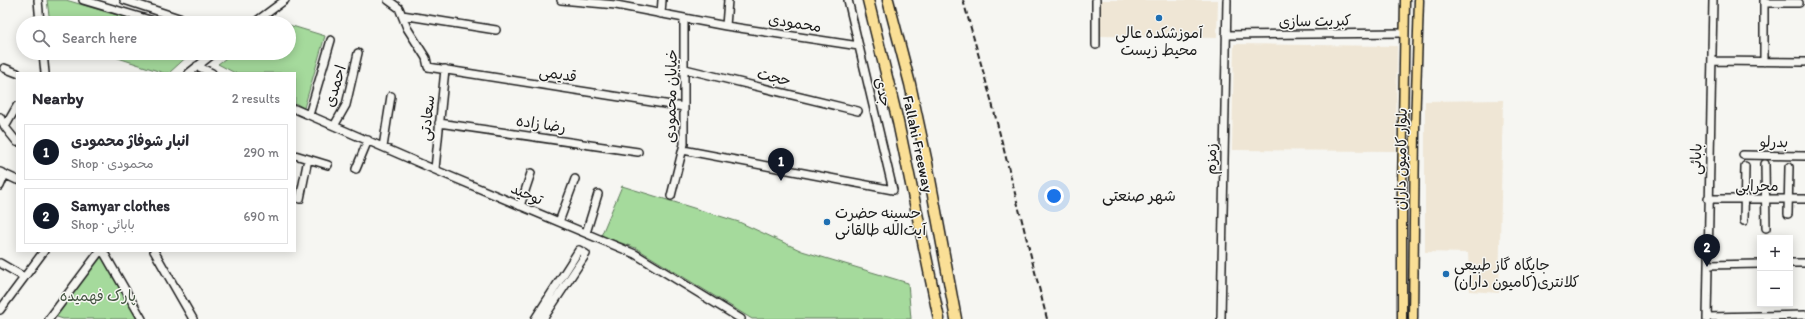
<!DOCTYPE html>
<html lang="en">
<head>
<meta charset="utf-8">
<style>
	:root { --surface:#fff; --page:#f2f2f3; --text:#2b2b33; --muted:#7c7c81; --line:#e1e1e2; --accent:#111827 }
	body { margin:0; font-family:Itim,"Playpen Sans Arabic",sans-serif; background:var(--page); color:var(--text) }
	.controls { position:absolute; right:12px; bottom:12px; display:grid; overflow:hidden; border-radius:0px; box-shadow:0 2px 10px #0003 }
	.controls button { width:36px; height:36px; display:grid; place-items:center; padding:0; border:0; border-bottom:1px solid var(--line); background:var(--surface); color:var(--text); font:20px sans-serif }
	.you { position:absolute; left:1054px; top:196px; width:14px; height:14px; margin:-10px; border:3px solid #fff; border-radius:50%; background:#1a73e8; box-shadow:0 0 0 6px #1a73e833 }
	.badge { display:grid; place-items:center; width:26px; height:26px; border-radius:50%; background:var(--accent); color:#fff; font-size:13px; font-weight:700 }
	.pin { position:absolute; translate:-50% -33px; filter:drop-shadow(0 1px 2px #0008) }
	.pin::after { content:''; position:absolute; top:21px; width:14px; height:12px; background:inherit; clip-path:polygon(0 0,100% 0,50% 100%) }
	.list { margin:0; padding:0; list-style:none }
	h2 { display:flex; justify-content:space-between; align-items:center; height:52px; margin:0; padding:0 16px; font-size:17px }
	h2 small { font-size:13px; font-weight:400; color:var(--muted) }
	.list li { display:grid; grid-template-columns:26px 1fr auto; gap:12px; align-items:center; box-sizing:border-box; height:56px; margin:0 8px 8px; padding:0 8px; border:1px solid var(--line); border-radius:0px }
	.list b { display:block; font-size:15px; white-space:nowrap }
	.list p { margin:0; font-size:13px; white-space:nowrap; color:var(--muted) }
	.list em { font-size:13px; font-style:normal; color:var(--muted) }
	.icon { flex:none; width:22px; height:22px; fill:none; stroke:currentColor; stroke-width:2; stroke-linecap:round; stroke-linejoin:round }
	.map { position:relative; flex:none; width:1805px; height:319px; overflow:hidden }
	.search { position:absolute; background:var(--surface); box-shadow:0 2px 10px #0003; left:16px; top:16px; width:280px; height:44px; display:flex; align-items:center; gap:10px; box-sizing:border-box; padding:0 14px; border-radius:22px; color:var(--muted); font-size:15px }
	.panel { position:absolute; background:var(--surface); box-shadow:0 2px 10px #0003; left:16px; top:72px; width:280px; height:180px; border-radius:0px }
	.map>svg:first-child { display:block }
	.built { fill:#efe6d5 }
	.green { fill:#a5da9c; stroke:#607b5c }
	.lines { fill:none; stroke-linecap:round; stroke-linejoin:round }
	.minor-casing { stroke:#1c1c1c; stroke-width:10 }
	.major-casing { stroke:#1c1c1c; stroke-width:11 }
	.highway-casing { stroke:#1c1c1c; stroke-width:13 }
	.minor { stroke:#f6f6f2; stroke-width:7 }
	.major { stroke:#fadf96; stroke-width:8 }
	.highway { stroke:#fadf96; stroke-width:10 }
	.rail { stroke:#1c1c1c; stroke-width:2; stroke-dasharray:6 3; stroke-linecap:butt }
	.poi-dot { fill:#1f6fb2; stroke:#f6f6f2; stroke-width:1.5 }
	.labels { text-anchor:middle; stroke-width:3; stroke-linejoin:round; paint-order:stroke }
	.street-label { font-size:15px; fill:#1c1c1c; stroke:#f6f6f2 }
	.poi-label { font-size:15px; fill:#1c1c1c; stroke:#f6f6f2; text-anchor:start }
	.park-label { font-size:15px; fill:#455542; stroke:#f6f6f2 }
	.neighbourhood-label { font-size:16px; fill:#1c1c1c; stroke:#f6f6f2 }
</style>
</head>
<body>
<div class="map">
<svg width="1805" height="319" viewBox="0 0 1805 319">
	<rect width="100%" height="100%" fill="#f6f6f2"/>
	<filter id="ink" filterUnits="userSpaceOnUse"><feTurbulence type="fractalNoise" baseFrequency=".025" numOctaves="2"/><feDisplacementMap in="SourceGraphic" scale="8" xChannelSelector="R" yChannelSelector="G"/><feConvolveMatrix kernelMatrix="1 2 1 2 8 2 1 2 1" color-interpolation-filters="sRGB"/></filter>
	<g filter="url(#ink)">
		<!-- built -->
		<path class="built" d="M1100 0H1218L1217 38 1101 36Z
			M1234 44 1397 46 1396 151 1232 150Z
			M1503 100 1499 293 1470 291 1468 253 1425 252V101Z"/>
		<!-- green -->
		<path class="green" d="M47 0H66L144 23H50Z
			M289 25 325 36 304 108 295 103V73H235L218 64 233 53H289Z
			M103 53H191L169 73H164Z
			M622 186 739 222 802 251 908 283 911 319H752L636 248 601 236Z
			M101 255 138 319H63L54 316Z"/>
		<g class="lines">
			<!-- minor casing -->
			<g class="minor-casing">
				<path id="minor" d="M38 0 40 23
					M83 0 160 23
					M124 0 194 23
					M388 0 399 8 407 28 426 58 428 67 684 107
					M561 0 616 5 726 26 859 46
					M1096 0V45
					M1764 3H1799
					M661 14 662 0
					M402 15 496 30
					M254 23 285 0
					M726 26 728 0
					M1226 35 1404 33
					M43 53 45 73
					M1712 61 1805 62
					M1764 62V0
					M197 66 212 73
					M4 68 17 73
					M685 69 858 111
					M189 73 214 53
					M295 109 440 172 635 254 741 319
					M309 115 331 40
					M0 117 5 127 17 142
					M439 123 638 152
					M334 126 346 105 358 53
					M5 127 17 106
					M383 147 391 96
					M683 150 893 190 848 0
					M295 155 328 165
					M1743 155 1805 156
					M1765 164 1766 228
					M356 169 368 140
					M435 169 445 69
					M0 172 17 180
					M0 186 5 174
					M671 196 684 144V18
					M300 199 308 159
					M1708 199H1805
					M520 206 531 173
					M1788 214 1789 167
					M1744 221 1745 166
					M559 222 575 179
					M586 233 598 194
					M103 251 142 319
					M154 251 193 319
					M0 263 24 277
					M1790 263H1805
					M1708 265 1760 264
					M0 310 44 251
					M1707 317 1805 315
					M49 319 100 251
					M535 319 579 250 586 254 543 319
					M1221 319 1227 0
					M1707 319 1713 0"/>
			</g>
			<!-- major casing -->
			<g class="major-casing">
				<path id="major" d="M1402 319V191L1405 0
					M1413 319 1415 128 1419 0"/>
			</g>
			<!-- highway casing -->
			<g class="highway-casing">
				<path id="highway" d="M868 0 898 122 939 319
					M888 0 910 84 927 163 956 319"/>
			</g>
			<!-- minor -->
			<use href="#minor" class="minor"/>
			<!-- major -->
			<use href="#major" class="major"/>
			<!-- highway -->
			<use href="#highway" class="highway"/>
			<!-- rail -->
			<path class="rail" d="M963 0 992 103 1047 319"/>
		</g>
	</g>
	<!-- markers -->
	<g class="poi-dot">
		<circle cx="1159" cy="18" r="4"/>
		<circle cx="827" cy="222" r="4"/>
		<circle cx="1446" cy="274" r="4"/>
	</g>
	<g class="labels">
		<!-- street labels -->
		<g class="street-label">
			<text transform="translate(1315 21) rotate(-1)" y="5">کبریت سازی</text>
			<text transform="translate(795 23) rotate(9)" y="5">محمودی</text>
			<text transform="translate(558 74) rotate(9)" y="5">قدیمی</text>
			<text transform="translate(774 77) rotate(13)" y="5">حجت</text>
			<text transform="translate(335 86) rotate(-73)" y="5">احمدی</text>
			<text transform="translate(883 92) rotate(77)" y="5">جدی</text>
			<text transform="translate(671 96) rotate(-89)" y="5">خیابان محمودی</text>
			<text transform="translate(427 118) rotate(-84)" y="5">سعادتی</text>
			<text transform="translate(541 124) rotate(8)" y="5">رضا زاده</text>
			<text transform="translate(1774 142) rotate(1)" y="5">بدرلو</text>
			<text transform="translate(918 144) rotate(78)" y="5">Fallahi Freeway</text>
			<text transform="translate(1211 159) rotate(-89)" y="5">زمزم</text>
			<text transform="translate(1401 159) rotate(-89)" y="5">بلوار کامیون داران</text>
			<text transform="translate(1696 159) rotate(-88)" y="5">بابائی</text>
			<text x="1757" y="191">محرابی</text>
			<text transform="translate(527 194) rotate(23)" y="5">توحید</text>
		</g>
		<!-- poi labels -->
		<g class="poi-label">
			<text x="1159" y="38" text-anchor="middle">آموزشکده عالی<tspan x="1159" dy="17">محیط زیست</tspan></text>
			<text x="835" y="218">حسینه حضرت<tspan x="835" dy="17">آیت‌الله طالقانی</tspan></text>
			<text x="1454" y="270">جایگاه گاز طبیعی<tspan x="1454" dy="17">کلانتری(کامیون داران)</tspan></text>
		</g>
		<!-- park labels -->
		<g class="park-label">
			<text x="98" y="301">پارک فهمیده</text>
		</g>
		<!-- neighbourhood labels -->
		<g class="neighbourhood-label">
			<text x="1139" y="201">شهر صنعتی</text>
		</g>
	</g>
</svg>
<div class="controls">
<button>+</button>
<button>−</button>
</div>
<div class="you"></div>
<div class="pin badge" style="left:781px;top:181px">1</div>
<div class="pin badge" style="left:1707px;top:267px">2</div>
<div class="search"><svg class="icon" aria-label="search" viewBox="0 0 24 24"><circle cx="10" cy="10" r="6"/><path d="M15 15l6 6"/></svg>Search here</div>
<section class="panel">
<h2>Nearby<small>2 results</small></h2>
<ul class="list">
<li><span class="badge">1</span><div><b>انبار شوفاژ محمودی</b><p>Shop · محمودی</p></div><em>290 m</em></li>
<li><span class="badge">2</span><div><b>Samyar clothes</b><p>Shop · بابائی</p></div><em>690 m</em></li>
</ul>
</section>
</div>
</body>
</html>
